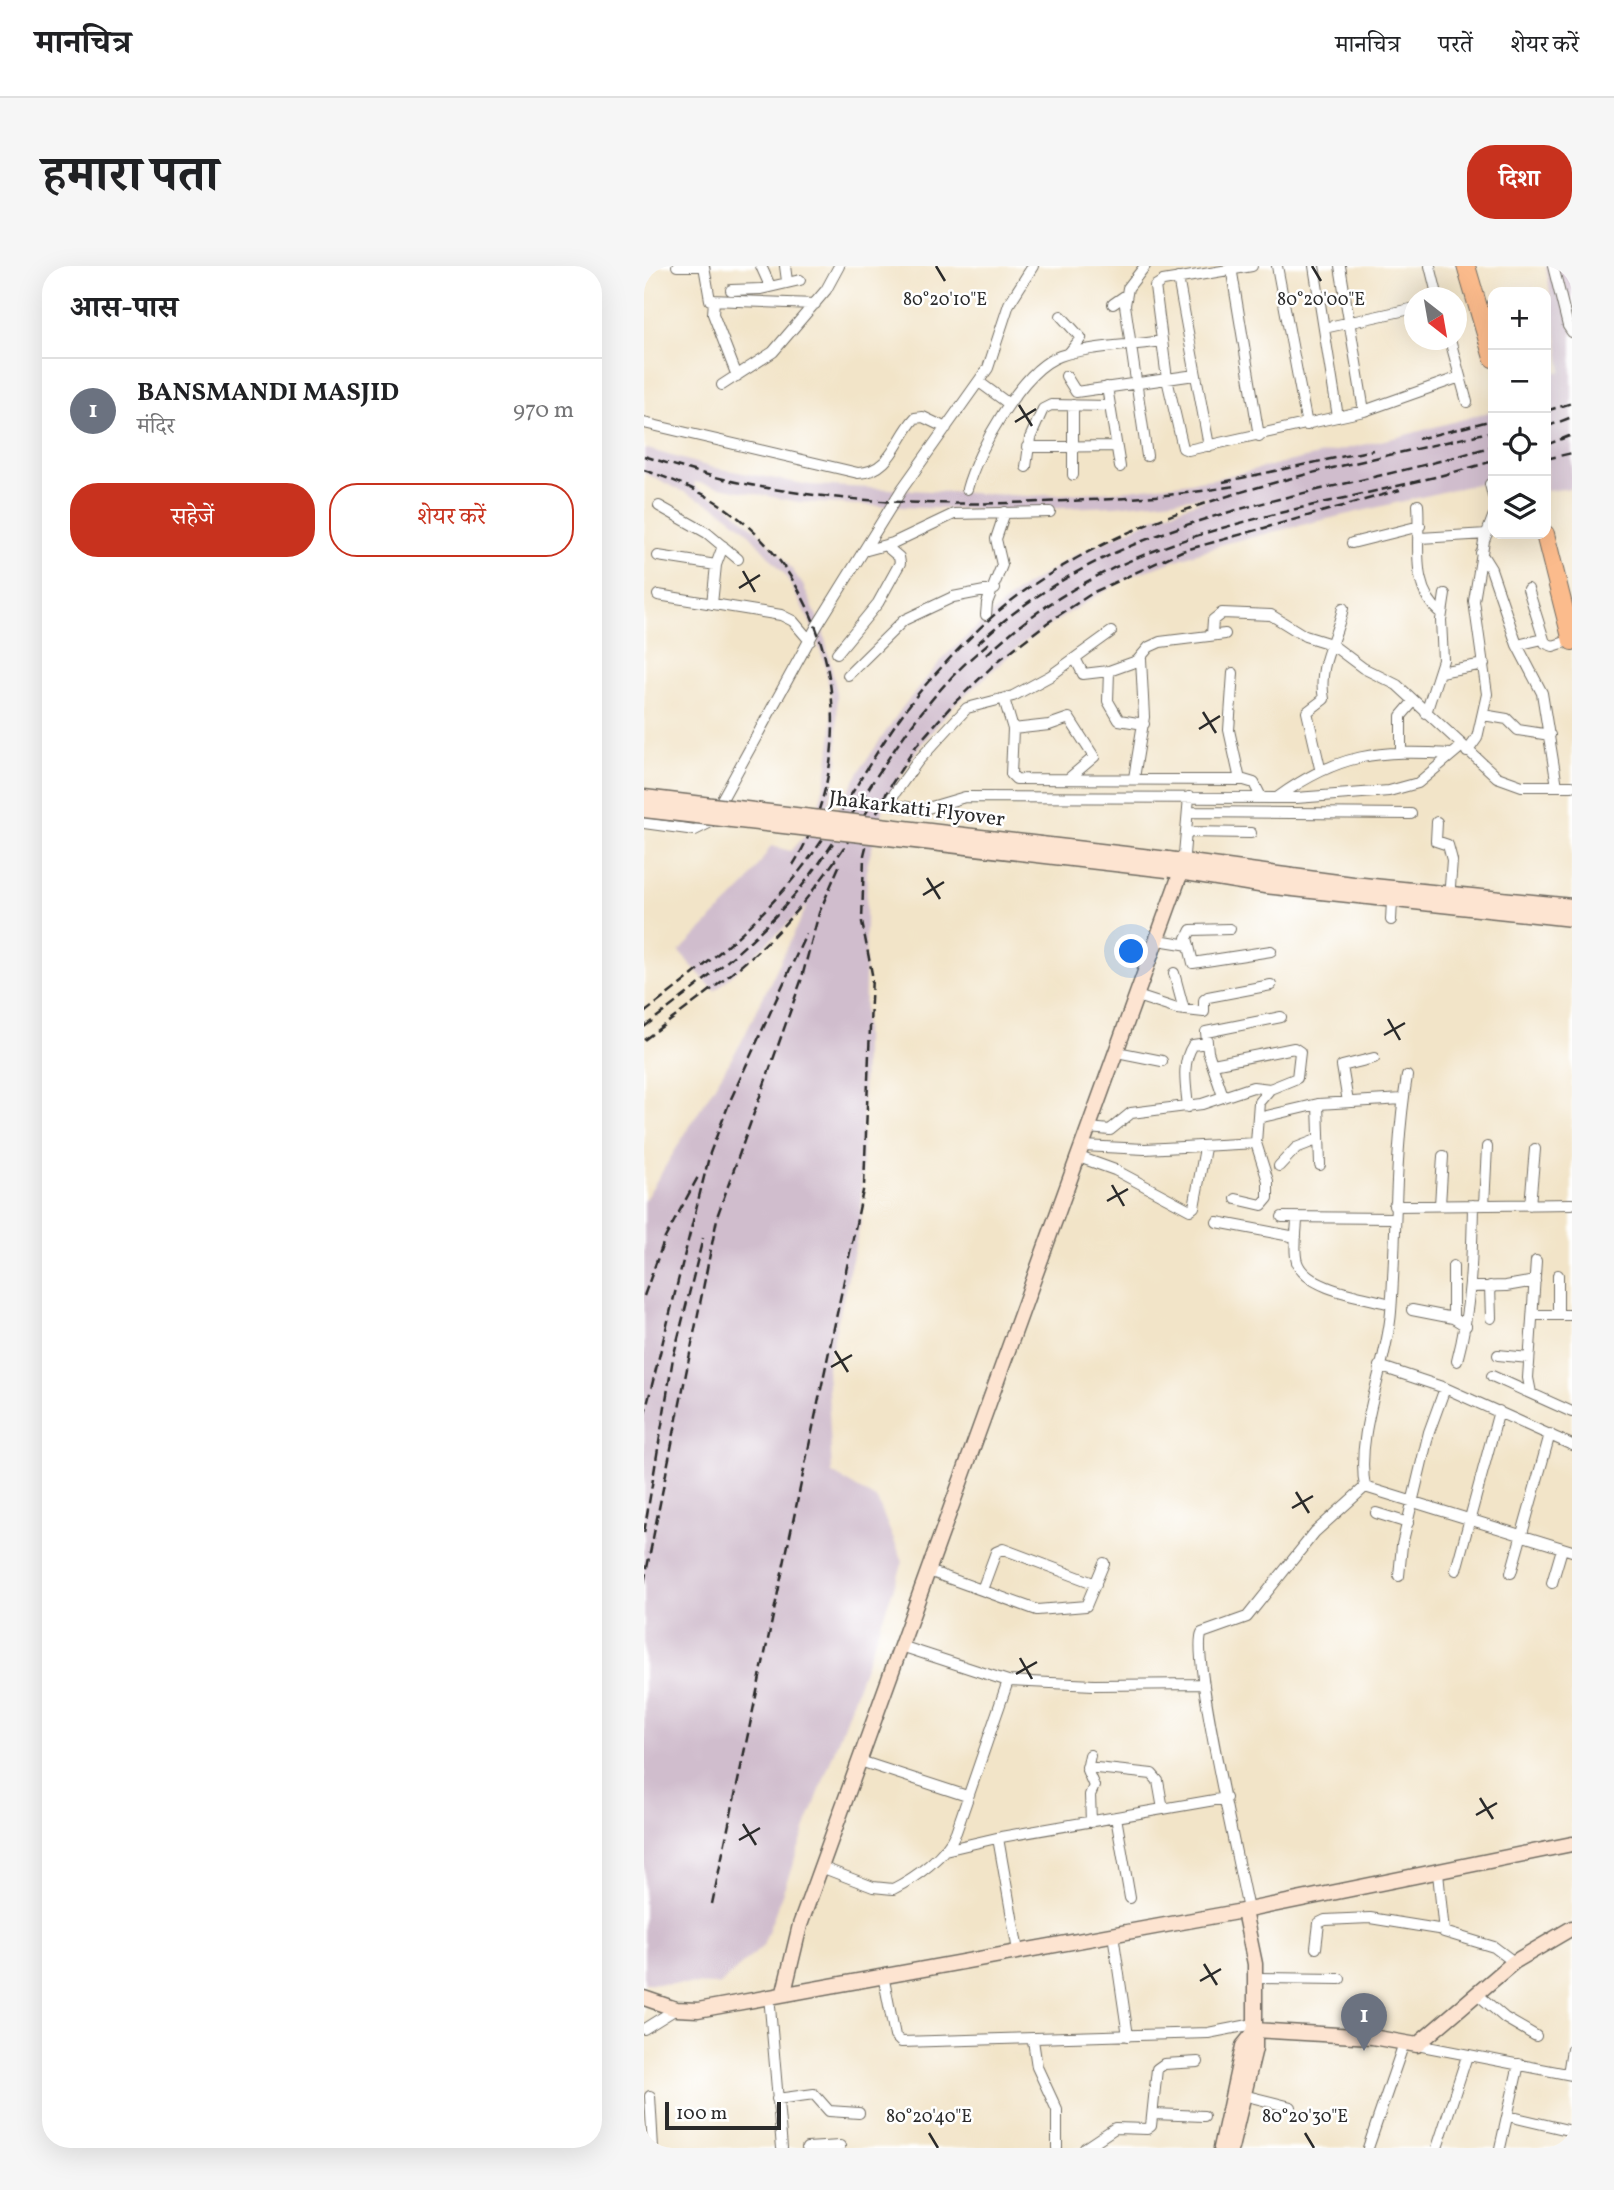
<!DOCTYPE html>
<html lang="hi">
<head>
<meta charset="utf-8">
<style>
	:root { --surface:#fff; --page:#f6f6f6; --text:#202124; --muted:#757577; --line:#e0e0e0; --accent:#c8321e }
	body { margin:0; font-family:Vollkorn,"Noto Serif Devanagari",serif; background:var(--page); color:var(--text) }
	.controls { position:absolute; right:21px; top:21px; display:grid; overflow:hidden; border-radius:14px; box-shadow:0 7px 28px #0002 }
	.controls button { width:63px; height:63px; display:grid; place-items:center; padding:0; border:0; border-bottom:2px solid var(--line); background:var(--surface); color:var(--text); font:35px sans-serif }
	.compass { position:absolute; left:760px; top:21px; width:63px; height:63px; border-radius:50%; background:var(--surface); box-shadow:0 7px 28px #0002; rotate:149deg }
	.scale { position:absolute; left:21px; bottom:18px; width:116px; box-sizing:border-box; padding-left:7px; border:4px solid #2b2b2b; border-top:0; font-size:19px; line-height:24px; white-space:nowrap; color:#2b2b2b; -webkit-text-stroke:5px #fff; paint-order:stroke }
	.you { position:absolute; left:488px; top:686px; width:24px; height:24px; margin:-18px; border:5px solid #fff; border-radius:50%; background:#1a73e8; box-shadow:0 0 0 10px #1a73e833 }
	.badge { display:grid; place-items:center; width:46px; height:46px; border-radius:50%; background:var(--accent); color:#fff; font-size:23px; font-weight:700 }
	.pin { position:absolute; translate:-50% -58px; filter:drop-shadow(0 2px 4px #0008) }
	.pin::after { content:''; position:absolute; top:37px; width:24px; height:21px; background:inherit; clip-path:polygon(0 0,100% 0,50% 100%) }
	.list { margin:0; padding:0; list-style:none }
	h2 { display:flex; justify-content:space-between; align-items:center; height:91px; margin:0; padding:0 28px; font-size:30px }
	h2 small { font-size:23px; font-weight:400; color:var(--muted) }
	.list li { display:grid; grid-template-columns:46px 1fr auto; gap:21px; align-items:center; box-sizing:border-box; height:105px; padding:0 28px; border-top:2px solid var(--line) }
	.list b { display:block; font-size:26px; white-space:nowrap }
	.list p { margin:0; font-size:23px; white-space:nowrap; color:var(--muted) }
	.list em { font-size:23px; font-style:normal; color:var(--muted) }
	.actions { display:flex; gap:14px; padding:21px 28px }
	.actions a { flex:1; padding:16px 0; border:2px solid var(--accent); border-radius:28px; text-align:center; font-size:24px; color:var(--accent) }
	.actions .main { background:var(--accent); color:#fff }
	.icon { flex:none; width:38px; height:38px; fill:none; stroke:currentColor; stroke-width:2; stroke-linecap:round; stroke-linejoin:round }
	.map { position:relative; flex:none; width:928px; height:1882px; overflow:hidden; border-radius:28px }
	header { display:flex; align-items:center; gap:42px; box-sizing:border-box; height:98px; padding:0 35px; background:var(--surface); border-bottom:2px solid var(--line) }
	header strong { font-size:33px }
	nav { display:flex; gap:38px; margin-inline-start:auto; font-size:24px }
	.intro { display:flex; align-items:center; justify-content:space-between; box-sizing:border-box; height:168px; padding:0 42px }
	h1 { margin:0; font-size:49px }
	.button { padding:18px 32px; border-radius:28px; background:var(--accent); color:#fff; font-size:24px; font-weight:700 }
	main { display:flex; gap:42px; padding:0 42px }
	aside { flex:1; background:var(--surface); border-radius:28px; box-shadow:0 7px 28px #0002 }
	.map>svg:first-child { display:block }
	.industrial { fill:#d0bdcd; fill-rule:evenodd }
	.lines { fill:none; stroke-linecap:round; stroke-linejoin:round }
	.street-casing { stroke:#716c62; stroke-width:12 }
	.secondary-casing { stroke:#716c62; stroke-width:17 }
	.highway-casing { stroke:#716c62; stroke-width:20 }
	.street { stroke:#fff; stroke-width:10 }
	.secondary { stroke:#fde4d1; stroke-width:14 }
	.highway { stroke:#fbbb8c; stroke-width:18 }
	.rail { stroke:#2b2b2b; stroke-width:2.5; stroke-dasharray:10 5; stroke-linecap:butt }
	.secondary-bridge-casing { stroke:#716c62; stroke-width:17; stroke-linecap:butt }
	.secondary-bridge { stroke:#fde4d1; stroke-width:14 }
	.ticks { fill:none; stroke:#2b2b2b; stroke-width:2.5 }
	.labels { text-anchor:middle; stroke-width:5; stroke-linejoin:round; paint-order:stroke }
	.street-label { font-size:21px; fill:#2b2b2b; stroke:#fff }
	.ticks-label { font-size:18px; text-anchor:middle; fill:#2b2b2b; stroke:#fff; stroke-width:5; stroke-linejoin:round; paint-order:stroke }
</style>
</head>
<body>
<header>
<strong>मानचित्र</strong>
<nav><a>मानचित्र</a><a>परतें</a><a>शेयर करें</a></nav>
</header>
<div class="intro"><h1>हमारा पता</h1><a class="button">दिशा</a></div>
<main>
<aside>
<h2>आस-पास<small></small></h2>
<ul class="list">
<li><span class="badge" style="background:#6b7280">1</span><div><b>BANSMANDI MASJID</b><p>मंदिर</p></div><em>970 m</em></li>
</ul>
<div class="actions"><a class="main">सहेजें</a><a>शेयर करें</a></div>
</aside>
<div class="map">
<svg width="928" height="1882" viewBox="0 0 928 1882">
	<rect width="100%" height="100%" fill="#fff"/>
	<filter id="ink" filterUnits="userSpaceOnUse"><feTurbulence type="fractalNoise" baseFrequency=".0143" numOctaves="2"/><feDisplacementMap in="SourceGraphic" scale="14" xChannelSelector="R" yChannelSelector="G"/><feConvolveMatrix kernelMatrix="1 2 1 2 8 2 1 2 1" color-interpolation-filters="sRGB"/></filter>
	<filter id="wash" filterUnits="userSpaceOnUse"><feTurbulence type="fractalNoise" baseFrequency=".00686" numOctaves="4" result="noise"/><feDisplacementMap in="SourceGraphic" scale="28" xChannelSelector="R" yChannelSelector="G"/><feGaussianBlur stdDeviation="1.57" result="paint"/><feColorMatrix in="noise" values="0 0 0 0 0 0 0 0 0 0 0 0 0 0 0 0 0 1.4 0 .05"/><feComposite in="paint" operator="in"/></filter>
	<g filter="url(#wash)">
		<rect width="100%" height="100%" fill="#f2e4c8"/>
		<!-- industrial -->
		<path class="industrial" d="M902 0H928V222L902 225V108L918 105Z
			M849 145V214L582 277 487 310 432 342 378 378 309 440 273 484 240 538 223 600 217 955 183 1101 188 1207 233 1234 259 1296 119 1680 75 1719 0 1717V935L97 777 163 640 71 725 35 686 103 618 127 580 147 585 162 569 175 539 183 508 188 466 187 433 181 398 166 356 140 307 99 261 74 242 0 207V182L66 201 166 219 385 230 485 224 569 213 754 171ZM50 216 155 236 278 242 371 244 471 240 568 230 510 252 430 290 380 321 347 348 300 391 258 442 218 501 176 574 173 571 187 529 194 494 193 427 179 364 159 319 139 291 110 262 82 238 51 221Z"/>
	</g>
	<g filter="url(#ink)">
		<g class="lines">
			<!-- street casing -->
			<g class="street-casing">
				<path id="street" d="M33 0H59
					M60 0 66 34 171 38
					M117 0 126 20
					M141 0 143 15
					M501 0 484 22 481 39 503 190
					M608 0 519 15 511 20 523 113 539 182 544 184 720 145 816 111
					M633 0 663 159
					M670 0 694 151
					M696 0 720 145
					M786 0 794 32
					M909 0 924 60 928 66
					M587 1 615 170
					M534 12 565 180
					M87 24 117 23 156 14
					M70 35 69 48 93 110
					M469 38 482 29
					M417 50 437 72 425 87
					M680 62 771 42
					M806 74 823 136
					M422 110 432 126 551 109
					M335 116 365 138
					M78 119 129 86 182 24 195 0
					M463 121 476 201
					M429 139V209
					M0 157 214 207C247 206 252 173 271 152L279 151 302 162
					M383 181 472 180
					M382 201 386 172 399 143 407 139 466 140
					M846 218 849 230
					M323 223C333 185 378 103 416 90 445 80 487 80 517 75
					M774 239C777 276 764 322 798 348
					M15 240 63 267 94 293
					M776 272 843 268
					M708 277 776 260
					M223 284 249 277 310 248 406 246
					M837 287 847 303 873 379 898 427 913 520
					M14 290 72 299
					M884 323 901 377 909 380 928 374
					M14 329 137 349 149 355 166 375
					M68 338 72 299 79 280
					M342 349 343 337 358 299 352 273 361 246
					M467 366 406 410 369 430 323 442 274 495 248 531 247 538 277 544 321 531 652 532 745 525 774 517 817 481
					M568 368 569 354 578 347 627 349 661 370 687 378 719 402 753 419 853 511 878 520H928
					M873 379 899 373
					M193 387 234 337 256 297 255 291 242 280
					M431 392 439 408 465 405 493 395 505 381 516 376 581 368
					M465 405 464 435 475 454 500 458
					M796 406 840 398
					M589 407 585 464 596 514
					M204 409 260 354 309 331 351 323
					M360 433 369 463 367 508 372 513 600 514 610 517 617 531
					M782 447 799 394 797 354 801 328
					M839 449 863 453 874 464 906 469
					M369 463 405 459 425 452 450 491 424 513
					M823 486 833 472 843 428 830 335 840 275 849 251
					M757 487V450L769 436
					M676 502 663 446 680 433C673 398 692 375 699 342
					M490 512 500 451 497 393
					M634 531C695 487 734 484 808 488
					M544 546 767 548
					M793 556 792 575 804 579 808 594 805 633
					M0 557 51 564 65 557 173 360 258 223 344 102 365 38 389 0
					M543 566 607 567
					M539 600 545 531
					M747 654 748 635
					M586 663 547 664 543 672 549 697 627 685
					M514 674 545 679
					M530 707 540 744
					M493 730 533 743 560 746V734L564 731 627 719
					M473 786 518 795
					M579 830 564 786 562 766 637 751
					M704 836 698 800 730 792
					M674 838 676 899
					M544 841C542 820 537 797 549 779L563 777
					M614 852 674 838 759 833
					M445 862 466 864 487 847 558 838 609 821 626 823
					M439 880 501 883 612 877 615 836 626 823 653 812 656 786 650 782 569 798
					M435 891 471 904 546 944 550 941 561 882
					M635 900 652 882 675 873
					M592 933 618 939 624 932V915L612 877
					M796 939 799 890
					M840 939 843 881
					M886 939 891 883
					M750 940 928 938
					M638 951 749 952
					M653 952C653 965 649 983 653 996 662 1024 723 1031 747 1038
					M573 956 652 971
					M846 1020 847 1052
					M827 1021 862 1020 891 1015
					M768 1044 809 1052 822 1060
					M889 1049H928
					M914 1049V1009
					M809 1052V1000
					M854 1089 885 1092
					M813 1095C827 1043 828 993 829 939
					M735 1100 801 1122 928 1179
					M848 1110 928 1146
					M887 1127 884 1112 892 995
					M721 1221C711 1166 743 1100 747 1046 753 967 750 889 763 810
					M732 1247 764 1257
					M812 1304 855 1145
					M285 1305 393 1344 442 1340 460 1297
					M867 1307 906 1168
					M755 1310 758 1279 785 1166 801 1122
					M908 1317 918 1283
					M338 1324 352 1286 359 1283 452 1318
					M364 1415 450 1419 560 1418
					M446 1489 443 1504 450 1520 446 1529 447 1556
					M216 1495 323 1530
					M443 1501 508 1508 514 1515 519 1543
					M472 1551 486 1632
					M354 1572 374 1685
					M301 1584 357 1571 582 1532
					M177 1601 229 1621 249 1623C271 1612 302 1590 312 1566L364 1415 257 1380
					M794 1607 800 1666 850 1681 870 1696
					M604 1644C597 1606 546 1388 558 1367L603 1351 671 1266 721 1221 928 1285
					M469 1668 484 1770
					M672 1682 675 1657 681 1654 726 1652 800 1664
					M239 1709 251 1770 257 1776 564 1767 610 1758
					M612 1712 696 1713
					M832 1727 861 1752 892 1770
					M125 1729 138 1882
					M0 1763 32 1743
					M389 1774 393 1801 413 1844V1882
					M773 1779 928 1809
					M924 1808 928 1783
					M599 1829 647 1841
					M6 1830 9 1882
					M133 1833 170 1828 185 1845 215 1847
					M509 1848 560 1850
					M864 1850 928 1865
					M163 1882 196 1880
					M441 1882 471 1862 503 1863 507 1860 513 1803 520 1798 554 1796
					M724 1882 760 1777
					M793 1882 823 1790
					M856 1882 875 1798"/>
			</g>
			<!-- secondary casing -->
			<g class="secondary-casing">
				<path id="secondary" d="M524 593 709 618 928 640
					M530 605 621 620 928 653
					M140 1726 156 1659 537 606
					M0 1732 32 1743 54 1744 604 1644 928 1578
					M610 1764 728 1771 773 1779 870 1696 928 1662
					M577 1882 599 1780 608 1769
					M587 1882 611 1782V1698L600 1645"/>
			</g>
			<!-- highway casing -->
			<g class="highway-casing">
				<path id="highway" d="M822 0 849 92
					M901 268 928 375"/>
			</g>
			<!-- street -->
			<use href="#street" class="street"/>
			<!-- secondary -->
			<use href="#secondary" class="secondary"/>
			<!-- highway -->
			<use href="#highway" class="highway"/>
			<!-- rail -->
			<path class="rail" d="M902 145 928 137
				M902 161 928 151
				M774 173 849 154
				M902 179 928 169
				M0 190C32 200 64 210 97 217 203 239 314 240 421 235 478 233 534 230 590 220
				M902 193 928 187
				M0 204C27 213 53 223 77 239 193 318 222 482 149 599
				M579 216 729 184
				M333 378C483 239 666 236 849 180
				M342 389C485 252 671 249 849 195
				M0 747C58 702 116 657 161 598 206 539 236 470 285 415 313 384 344 351 379 326 514 229 690 204 849 165
				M0 761C63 713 124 667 171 603 227 525 269 437 346 376
				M0 774C36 747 73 721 107 691 157 647 196 590 230 534
				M0 1030 21 972 55 909
				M0 1151 66 887 86 835 162 668
				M0 1267 29 1092 59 972
				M0 1317 74 948 157 715 175 647 196 598
				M68 1638 220 920 228 708 218 656 220 589 228 557 245 522 272 480 309 438 354 395 403 357 450 326 538 285 756 224"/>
			<!-- secondary-bridge casing -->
			<g class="secondary-bridge-casing">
				<path id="secondary-bridge" d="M0 531 524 593
					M0 544 523 604"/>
			</g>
			<!-- secondary-bridge -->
			<use href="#secondary-bridge" class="secondary-bridge"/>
		</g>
	</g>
	<!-- ticks -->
	<path class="ticks" d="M292 0 301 15M668 0 677 15M375 139 388 160M371 156 392 143M99 305 111 326M95 322 116 309M559 446 572 467M555 463 576 450M283 612 296 633M279 629 300 616M744 753 756 774M740 769 761 757M468 919 480 940M463 935 484 923M191 1085 204 1106M187 1101 208 1089M652 1226 665 1247M648 1242 669 1230M376 1392 388 1413M372 1408 393 1396M836 1532 849 1553M832 1549 853 1537M99 1558 112 1579M95 1574 116 1562M560 1698 573 1719M556 1715 577 1703M285 1867 294 1882M661 1867 670 1882"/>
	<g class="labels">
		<!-- street labels -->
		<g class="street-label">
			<text transform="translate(273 542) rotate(7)" y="7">Jhakarkatti Flyover</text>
		</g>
	</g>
	<g class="ticks-label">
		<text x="301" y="39">80°20'10"E</text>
		<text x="677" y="39">80°20'00"E</text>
		<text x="285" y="1856">80°20'40"E</text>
		<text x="661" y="1856">80°20'30"E</text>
	</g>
</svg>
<div class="controls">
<button>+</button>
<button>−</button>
<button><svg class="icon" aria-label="locate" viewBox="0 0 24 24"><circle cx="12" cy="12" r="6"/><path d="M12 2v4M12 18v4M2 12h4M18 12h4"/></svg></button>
<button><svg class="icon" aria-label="layers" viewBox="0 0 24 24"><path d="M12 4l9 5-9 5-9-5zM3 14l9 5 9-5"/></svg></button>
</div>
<svg class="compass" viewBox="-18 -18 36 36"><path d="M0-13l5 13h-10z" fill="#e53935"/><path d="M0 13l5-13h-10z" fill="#757577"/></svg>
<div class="scale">100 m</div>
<div class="you"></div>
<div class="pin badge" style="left:720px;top:1785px;background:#6b7280">1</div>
</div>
</main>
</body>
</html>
